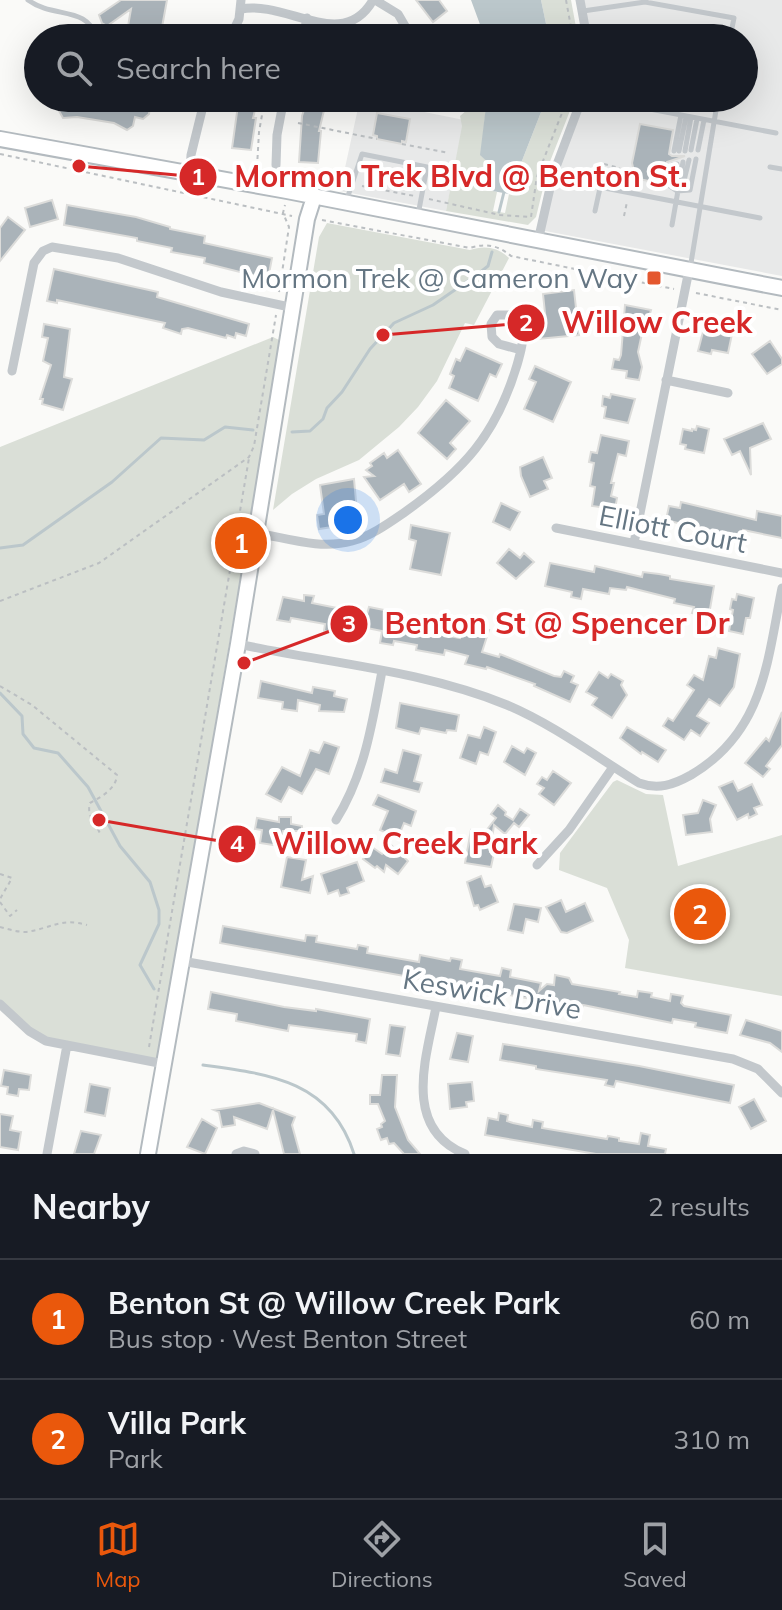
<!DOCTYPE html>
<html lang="en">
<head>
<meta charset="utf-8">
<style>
	:root { --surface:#171b24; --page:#20242c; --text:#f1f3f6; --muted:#9ea1a6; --line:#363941; --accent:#ea580c }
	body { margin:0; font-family:Mulish,sans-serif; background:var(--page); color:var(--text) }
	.you { position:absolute; left:348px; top:520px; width:28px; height:28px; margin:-20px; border:6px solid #fff; border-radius:50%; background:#1a73e8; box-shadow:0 0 0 12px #1a73e833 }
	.badge { display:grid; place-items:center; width:52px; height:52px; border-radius:50%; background:var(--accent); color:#fff; font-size:26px; font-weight:700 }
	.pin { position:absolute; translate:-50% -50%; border:4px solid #fff; box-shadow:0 2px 8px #0006 }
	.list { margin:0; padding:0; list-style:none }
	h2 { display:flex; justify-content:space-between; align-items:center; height:104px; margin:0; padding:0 32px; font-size:34px }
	h2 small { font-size:26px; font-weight:400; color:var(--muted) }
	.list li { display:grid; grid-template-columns:52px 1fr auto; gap:24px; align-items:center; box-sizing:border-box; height:120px; padding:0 32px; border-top:2px solid var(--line) }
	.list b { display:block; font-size:30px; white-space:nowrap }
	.list p { margin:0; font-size:26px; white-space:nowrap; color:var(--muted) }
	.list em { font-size:26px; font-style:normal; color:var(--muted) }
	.icon { flex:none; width:44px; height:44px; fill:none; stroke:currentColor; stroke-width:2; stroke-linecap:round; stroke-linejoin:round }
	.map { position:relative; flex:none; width:782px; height:1154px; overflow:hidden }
	.search { position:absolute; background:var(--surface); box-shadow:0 8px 32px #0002; left:24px; right:24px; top:24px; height:88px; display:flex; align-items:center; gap:20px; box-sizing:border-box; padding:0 28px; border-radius:44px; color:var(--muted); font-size:30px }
	.sheet { height:344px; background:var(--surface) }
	nav { display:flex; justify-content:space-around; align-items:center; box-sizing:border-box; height:112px; border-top:2px solid var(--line); background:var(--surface); font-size:22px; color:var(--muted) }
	nav a { display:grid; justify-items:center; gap:4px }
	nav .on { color:var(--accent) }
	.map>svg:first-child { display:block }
	.built { fill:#e8e9e9 }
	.green { fill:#dadfd7 }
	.water { fill:#bbc7cb }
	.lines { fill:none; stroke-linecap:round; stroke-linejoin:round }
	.stream { stroke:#bbc7cb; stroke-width:3 }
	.building { fill:#aab3b9; stroke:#dcdcda; stroke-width:2 }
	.secondary-casing { stroke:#b3babf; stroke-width:18 }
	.path { stroke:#bbbfc2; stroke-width:2; stroke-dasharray:4 4; stroke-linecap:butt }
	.lane { stroke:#c3c8cc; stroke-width:5 }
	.street { stroke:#c3c8cc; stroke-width:9 }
	.secondary { stroke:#fff; stroke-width:14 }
	.poi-dot { fill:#e4572e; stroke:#fff; stroke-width:3 }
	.labels { text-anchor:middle; stroke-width:8; stroke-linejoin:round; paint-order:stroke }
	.poi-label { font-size:28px; fill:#657683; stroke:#fff; text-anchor:end }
	.street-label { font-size:28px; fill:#657683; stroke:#fff }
	.leader { fill:none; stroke:#d62828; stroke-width:3 }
	.callout-dot { fill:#d62828; stroke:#fff; stroke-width:3 }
	.mark-label { font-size:24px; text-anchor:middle; font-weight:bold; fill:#fff }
	.callout-label { font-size:30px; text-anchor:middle; font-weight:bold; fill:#d62828; stroke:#fff; stroke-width:8; stroke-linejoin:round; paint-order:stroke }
</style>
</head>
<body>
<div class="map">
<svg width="782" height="1154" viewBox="0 0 782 1154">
	<rect width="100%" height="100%" fill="#fafaf8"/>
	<!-- built -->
	<path class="built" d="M580 0H782V276L540 230 582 98H744V38H587Z
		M360 99 464 120 446 211 340 191 345 180 343 177Z"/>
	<!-- green -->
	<path class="green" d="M541 0H571L578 38H549Z
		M481 98H487L481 155 493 167 487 189 497 192 493 211 505 213 509 194 543 107 544 98H575L549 164 536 217 528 225 446 211 462 126 460 116Z
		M327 223 470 250C484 245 498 247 509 258L474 325 465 323 437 381 418 407 399 427 359 460 316 479 292 494 273 510 319 237Z
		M273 337 279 340 280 349 157 1062 46 1041 0 1004V447Z
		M617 780 646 794 663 795 678 866 782 835V996L625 968 629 940 607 888 559 870 560 853 613 782Z"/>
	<!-- water -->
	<path class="water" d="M471 0H541L549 38H485Z
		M487 98H544L543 107 509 194 487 190 493 167 480 155Z"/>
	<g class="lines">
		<!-- stream -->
		<path class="stream" d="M499 212 504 192
			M292 432 310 431 323 419 327 408 342 392 370 349 394 323 433 305 478 274 488 266 492 252
			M0 548 23 545 112 482 161 438 204 440 225 427 253 430
			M0 693 22 716 23 734 34 748 58 753 88 787 120 846 150 882 159 910V924L140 965 154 989
			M203 1065C270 1074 331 1081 354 1154"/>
	</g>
	<!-- building -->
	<path class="building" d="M121 0H167L160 38H126L131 9 107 26 102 23 99 15Z
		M416 0H439L447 11 433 22Z
		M70 98H149L150 107 149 114 143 119 135 117 133 126 127 130 114 123 77 117 63 118 59 111 61 105Z
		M239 98H258L253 118H256L251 150 232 148Z
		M308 98H327L319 131H321L318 163 299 162 302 116Z
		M377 113 410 119 406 142 402 141V144L377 139V136L373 135Z
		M640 124 673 130 669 154 672 156H685L667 162 663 184 639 179 635 176 632 163Z
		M52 200 58 219 30 227 25 208Z
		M67 205 136 217 170 227V229L205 236 204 243 272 258 268 279 204 263 205 258 171 252 172 248 137 241V238L64 225Z
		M8 217 25 230 0 261V228Z
		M54 269 158 292 157 297 249 324 246 336 236 333 235 338 227 335 226 338 188 328 182 329 181 334 163 328 165 323 57 300V303L47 301Z
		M574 290 579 335 538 339 537 323 546 322 543 294Z
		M625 305 651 310 647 324H644L638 352 642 367 639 380 626 378 627 371 612 369 614 359 619 360 621 355Z
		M44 324 70 329 64 377 72 379 63 410 42 404 43 399H40L51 365 43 361 48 338 42 337Z
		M704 328 732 334 728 353 712 350 711 354 698 351Z
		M770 341 782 359V364L767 374 752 354Z
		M466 348 502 364 496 377 490 374 478 401 449 388 454 376 450 374 456 359 460 361Z
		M535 366 571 382 553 422 524 409 536 382 529 379Z
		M611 394 635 399 628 423 604 418 606 407 602 406 603 396 610 398Z
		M446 400 470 421 450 443 456 449 447 459 418 433Z
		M763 423 771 439 750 448 751 475 740 451 732 455 724 439Z
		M697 426 709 429 704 453 685 449 686 445 680 444 683 429 692 431V429L696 430Z
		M601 435 629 441 626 456 618 454 611 483H614L611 496 617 498 615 509 592 506 595 487 590 486 594 463 589 462 591 452 597 453Z
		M398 450 421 484 409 492 404 484 380 500 364 477 374 476 366 470 372 466 370 463 384 453 387 458Z
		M543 457 552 478 544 481 548 489 530 497 521 476 520 467Z
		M354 479 358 523 319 529 317 515 324 514 320 485Z
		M681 502 756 520 757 511 782 516V538L743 530 741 536 721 532V534L666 520 669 506 680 508Z
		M501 503 520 512 510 530 493 522Z
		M411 525 450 533 441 575 410 569 416 541 409 539Z
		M509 549 520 558 524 553 534 562 516 579 497 563Z
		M550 563 594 572 595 566 642 577 643 572 659 574 670 576V579L714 586 710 609 708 613 702 612 701 615 692 613 694 607 674 603 675 599 627 587 626 590 610 588 609 594 583 589 581 599 571 597 572 592 545 586Z
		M737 594 754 598 750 618H746L743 634 729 631 733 610 730 609 732 599 736 600Z
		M304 595 314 596 312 603 367 614 369 607 404 614 403 622 430 627 429 632 460 638 464 624 489 630 482 652 499 657 500 654 554 676 561 677 564 671 574 676 571 682 578 685 570 702 534 686 535 684 487 667 486 669 465 664 468 656 445 650 444 655 416 650 417 645 394 641 393 645 380 643 382 631 352 625 350 636 324 631 325 624 291 618 290 622 277 620 283 597 304 601Z
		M718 648 740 654 734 687 720 706 709 699 697 716 709 723 700 736 691 730 684 740 663 726 668 718 673 721 694 690 687 685 694 675 703 680 709 656 716 658Z
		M599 672 608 678 611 674 623 681 621 685 627 695 612 718 592 705 597 698 586 692Z
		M261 681 312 693 313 687 335 691 334 696 347 699 344 712 319 711 320 705 298 700 297 711 282 709 283 702 258 698Z
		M400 703 459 715 456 731 447 730 446 733 421 728 419 734 396 728Z
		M782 712V745L766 766 770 769 763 777 745 763 766 738 769 741Z
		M484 727 496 732 488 755 480 752 476 764 460 758 468 735 480 738Z
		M627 727 666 750 658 762 642 752 641 754 620 738Z
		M324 742 339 747 329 774 316 769 302 794 289 787 281 802 266 794 282 767 300 776 310 750 319 753Z
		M512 746 524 753 527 748 536 753 525 775 504 762Z
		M403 750 421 755 414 781 422 783 419 792 381 782 385 769 397 773Z
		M553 771 571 783 554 805 539 794 544 788 537 784 542 777 547 780Z
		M733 781 738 791 752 784 762 805 754 808 757 814 749 818 748 814 737 820 719 787Z
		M378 795 416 811 411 826 404 823 398 838 380 830 388 811 373 805Z
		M703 800 716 805 710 819 712 832 686 835 683 815 698 813Z
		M498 805 506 812 505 815 513 820 520 809 529 815 519 827 514 823 505 834 494 825 490 852 494 853 491 867 465 863 471 830 485 832 496 818 491 814Z
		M279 817H291V824L302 826V831H283L280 846 260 843 262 830 255 829 257 818 279 822Z
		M390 844 408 861 398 874 386 865 384 872 377 866 375 868 363 859 372 847 382 854Z
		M287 857 306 860 302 880 313 876 310 893 281 887Z
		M357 862 364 881 347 888 349 893 340 896 338 890 328 894 321 874Z
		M481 876 485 887 491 885 498 902 480 910 478 905 474 906 467 882Z
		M561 900 566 912 585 903 593 921 567 933 561 932 546 907Z
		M514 904 541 908 538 922 526 919 523 933 508 930Z
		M223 926 305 941 306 935 317 936 316 942 357 949 358 945 368 947 367 953 419 962 420 955 450 961 451 958 462 960 460 969 500 976 502 968 511 970 510 977 541 983 539 991 547 984 554 985 555 975 569 978 572 984 620 992 619 994 637 997 638 991 652 993 651 997 670 1001 671 994 683 996 681 1003 684 1006 731 1015 727 1033 695 1027 696 1023 673 1019 672 1023 583 1005 582 1008 220 943Z
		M211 992 284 1007 316 1011V1009L370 1019 366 1043 356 1041 357 1034 289 1025 288 1031 236 1021 237 1014 208 1009Z
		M746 1020 782 1031V1052L770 1043 740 1035Z
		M390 1025 405 1027 400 1056 386 1054Z
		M457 1033 473 1036 468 1062 450 1059Z
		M503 1044 639 1066 734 1085 730 1103 616 1081 614 1087 605 1085 607 1080 536 1069V1066L500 1060Z
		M4 1070 31 1075 29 1090 19 1089 18 1096 7 1094 8 1087 1 1086Z
		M382 1075H397L395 1107 408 1140 420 1154H404L394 1143 389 1144 387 1138 381 1140 377 1129 382 1127 381 1124 385 1121 378 1104H370V1095H380Z
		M472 1082 474 1101 466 1102 467 1107 450 1109 448 1084Z
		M90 1084 110 1088 105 1116 85 1112Z
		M754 1099 766 1121 751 1129 739 1107Z
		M259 1103 295 1117 292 1125 300 1154H284L273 1110 267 1129 234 1117 235 1125 222 1127 219 1112 214 1110Z
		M499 1113 508 1115 507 1121 513 1123 532 1127 533 1120 543 1122 542 1128 607 1139 608 1136 619 1138V1141L639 1144 641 1133 650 1135 648 1146 666 1149 665 1154H596L485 1135 488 1118 498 1120Z
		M0 1114 13 1116 10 1130 21 1132 18 1150 0 1147Z
		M202 1119 217 1128 205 1154 187 1147Z
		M81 1131 101 1135 94 1154H74Z"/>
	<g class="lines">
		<!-- secondary casing -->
		<g class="secondary-casing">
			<path id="secondary" d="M0 139 287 191 782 288
				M148 1154 238 644 307 219 314 197"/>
		</g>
		<!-- path -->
		<path class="path" d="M566 0 573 38
			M284 38 289 25
			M298 123 377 139
			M402 144 449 153
			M0 154 292 216
			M604 164 620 168
			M257 167 259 132 265 98
			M603 172 618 175
			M290 179 291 171 344 182
			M362 186 415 196
			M429 199 500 215 531 217 537 176 568 98
			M624 216 627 202
			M322 220 470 248C485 243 498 245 511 256L674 289
			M279 292 289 227 283 213 285 205
			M696 293 782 310
			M0 601 99 563 249 457 254 446 276 315
			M0 686 32 705 117 775C116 789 101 797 90 803 86 817 97 824 101 836
			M0 874 12 878 0 899
			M0 902 10 916 17 910
			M0 927C8 929 17 932 25 932 51 929 60 917 87 925
			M149 1047 249 458"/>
		<!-- lane -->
		<path class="lane" d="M28 0C54 19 87 5 97 38
			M646 0 645 2 734 18 730 38
			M583 11 645 2
			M592 98 776 133
			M691 150 697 119
			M698 150 704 120
			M674 151 681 115
			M679 151 686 117
			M685 151 691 117
			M672 165 668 185 677 191 690 190 696 159
			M770 167 782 169
			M553 178 760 218
			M674 188 677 164
			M682 189 689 160
			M347 199 362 154 427 167 418 215
			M595 211 600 188
			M672 225 683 162
			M690 269 718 98"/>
		<!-- street -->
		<path class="street" d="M375 0 398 14 412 38
			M580 0 587 38
			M241 9C287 0 343 53 373 0
			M230 38 239 19 241 0
			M303 38 307 18
			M276 165 277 135 284 98
			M190 174 191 155 205 98
			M538 241 553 175 582 98
			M12 371 34 263 43 251 52 247 118 258 221 292 294 308
			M666 380 728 393
			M556 528 782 573
			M256 533C287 538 320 550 352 541 371 536 389 523 405 512 464 470 496 435 517 365 522 347 529 328 513 315H497L491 324 492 337 499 344 521 350
			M634 543 689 270
			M238 644C327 663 421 670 507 705 554 725 595 756 639 783 658 790 673 785 691 775 764 732 767 662 782 588
			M336 820C365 773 372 724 382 671
			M537 865 569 830 613 767
			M182 961 733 1059 758 1069 782 1093
			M0 1004 29 1031 46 1041 164 1064
			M436 1007C426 1058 402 1128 465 1154
			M47 1154 67 1045
			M236 1154 244 1151 255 1154"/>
		<!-- secondary -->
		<use href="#secondary" class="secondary"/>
	</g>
	<!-- markers -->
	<rect class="poi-dot" x="646" y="270" width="16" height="16" rx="4"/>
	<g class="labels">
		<!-- poi labels -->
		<g class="poi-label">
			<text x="638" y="288">Mormon Trek @ Cameron Way</text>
		</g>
		<!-- street labels -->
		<g class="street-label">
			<text transform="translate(673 529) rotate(11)" y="10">Elliott Court</text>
			<text transform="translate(492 994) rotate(10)" y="10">Keswick Drive</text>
		</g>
	</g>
	<!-- callouts -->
	<path class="leader" d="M79 166L198 177M383 335L526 323M244 663L349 624M99 820L237 844"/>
	<g class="callout-dot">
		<circle cx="79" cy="166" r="8"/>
		<circle cx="383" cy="335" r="8"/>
		<circle cx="244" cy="663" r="8"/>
		<circle cx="99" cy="820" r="8"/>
		<circle cx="198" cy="177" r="20"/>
		<circle cx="526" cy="323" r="20"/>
		<circle cx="349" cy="624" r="20"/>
		<circle cx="237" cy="844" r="20"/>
	</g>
	<g class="mark-label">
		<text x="198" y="185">1</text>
		<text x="526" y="331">2</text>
		<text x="349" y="632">3</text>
		<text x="237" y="852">4</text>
	</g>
	<g class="callout-label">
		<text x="461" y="187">Mormon Trek Blvd @ Benton St.</text>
		<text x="657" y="333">Willow Creek</text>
		<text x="557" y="634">Benton St @ Spencer Dr</text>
		<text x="405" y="854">Willow Creek Park</text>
	</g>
</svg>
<div class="you"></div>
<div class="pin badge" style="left:241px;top:543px">1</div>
<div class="pin badge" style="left:700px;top:914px">2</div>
<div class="search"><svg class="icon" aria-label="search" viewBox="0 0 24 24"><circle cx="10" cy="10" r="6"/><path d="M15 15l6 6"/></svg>Search here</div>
</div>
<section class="sheet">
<h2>Nearby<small>2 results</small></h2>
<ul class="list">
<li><span class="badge">1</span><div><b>Benton St @ Willow Creek Park</b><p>Bus stop · West Benton Street</p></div><em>60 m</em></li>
<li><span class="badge">2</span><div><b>Villa Park</b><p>Park</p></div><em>310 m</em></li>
</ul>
</section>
<nav>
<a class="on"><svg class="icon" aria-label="map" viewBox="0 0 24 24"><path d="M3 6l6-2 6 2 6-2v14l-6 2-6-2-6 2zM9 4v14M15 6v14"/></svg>Map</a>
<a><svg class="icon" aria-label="directions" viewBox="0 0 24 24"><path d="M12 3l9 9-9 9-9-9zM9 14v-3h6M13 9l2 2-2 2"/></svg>Directions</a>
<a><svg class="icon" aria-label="saved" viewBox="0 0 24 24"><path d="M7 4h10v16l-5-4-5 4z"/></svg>Saved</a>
</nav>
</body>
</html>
